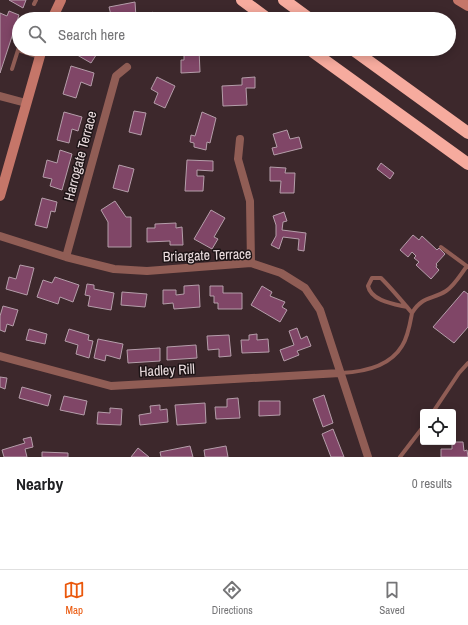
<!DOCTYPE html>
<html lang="en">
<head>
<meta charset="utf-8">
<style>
	:root { --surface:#fff; --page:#f2f2f2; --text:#202124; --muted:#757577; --line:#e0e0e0; --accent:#ea580c }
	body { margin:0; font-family:"Archivo Narrow",sans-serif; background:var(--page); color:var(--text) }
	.controls { position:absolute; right:12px; bottom:12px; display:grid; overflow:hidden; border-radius:4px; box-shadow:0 2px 10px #0003 }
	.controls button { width:36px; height:36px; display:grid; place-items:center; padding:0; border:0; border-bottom:1px solid var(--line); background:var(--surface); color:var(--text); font:20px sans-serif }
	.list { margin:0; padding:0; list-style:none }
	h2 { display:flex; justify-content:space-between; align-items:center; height:52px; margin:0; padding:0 16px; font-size:17px }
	h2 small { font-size:13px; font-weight:400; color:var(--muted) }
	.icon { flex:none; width:22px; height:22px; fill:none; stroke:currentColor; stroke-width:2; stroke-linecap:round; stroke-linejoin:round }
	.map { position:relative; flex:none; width:468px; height:457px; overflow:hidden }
	.search { position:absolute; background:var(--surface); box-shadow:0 2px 10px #0003; left:12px; right:12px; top:12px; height:44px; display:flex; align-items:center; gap:10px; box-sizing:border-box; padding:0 14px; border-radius:22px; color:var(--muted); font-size:15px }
	.sheet { height:112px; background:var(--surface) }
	nav { display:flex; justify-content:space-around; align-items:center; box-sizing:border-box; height:56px; border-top:1px solid var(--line); background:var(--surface); font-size:11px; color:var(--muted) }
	nav a { display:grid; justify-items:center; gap:2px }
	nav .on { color:var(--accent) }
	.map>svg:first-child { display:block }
	.building { fill:#804667; stroke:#b59eaa }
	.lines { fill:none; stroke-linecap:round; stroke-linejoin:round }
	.service { stroke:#905d55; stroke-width:4 }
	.minor { stroke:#905d55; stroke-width:8 }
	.secondary { stroke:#c57669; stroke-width:10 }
	.motorway { stroke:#f6ab9e; stroke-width:12 }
	.labels { text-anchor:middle; stroke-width:3; stroke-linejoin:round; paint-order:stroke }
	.street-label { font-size:14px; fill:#ebdddf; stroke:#1d1416 }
</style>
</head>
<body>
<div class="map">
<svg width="468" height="457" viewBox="0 0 468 457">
	<rect width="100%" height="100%" fill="#3d282c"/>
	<!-- building -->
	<path class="building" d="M9 0H26L23 8Z
		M135 2 136 17 112 19 109 7Z
		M9 11 19 15 0 73V13L7 16Z
		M152 12 162 19H147Z
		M74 49H100L91 63 72 52Z
		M181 49H199L200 72 181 73V60H184V53H181Z
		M71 66 94 73 91 86 81 82 76 98 63 94Z
		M157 77 175 86 165 108 154 103 158 93 151 89Z
		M255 77V88H246L247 105 223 106 222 86 242 85V78Z
		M134 111 146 113 141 135 129 132Z
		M64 112 82 117 78 131 72 129 69 143 57 140Z
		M202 112 216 118 210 143 207 142 206 150 194 147V143L190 142 191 135 195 136Z
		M287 130 290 139 299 137 302 148 274 155 272 148 277 147 273 134Z
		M60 150 72 154 62 190 50 186 52 179 43 177 47 160 57 163Z
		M187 160 213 161V171L197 170V176H204L203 191H185Z
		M381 163 394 173 390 179 377 169Z
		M119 165 134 169 128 192 113 188Z
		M270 167 286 168 285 173H295L294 193H280L281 181H270Z
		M42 198 57 202 55 212 51 211 47 228 35 225Z
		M115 201 126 217H131V247H108V222L101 210Z
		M211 210 225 218 214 237 218 239 212 249 194 239Z
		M284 212 287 221 283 222 282 230 306 233 304 251 298 250 299 239 283 237 279 249 271 245 276 236V225L273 216Z
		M176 223V228L182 227 183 245H170V241L147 242V228H155V224Z
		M413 235 419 240 422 236 437 250 439 248 445 254 436 264 437 265 436 267 439 270 431 279 416 265 419 262 414 258 416 256 412 252 408 257 400 250Z
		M20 265 34 268 27 295 6 289 9 277 16 279Z
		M55 277 79 285 73 302 60 297 58 304 37 297 43 280 52 283Z
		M87 284 94 285V289L114 293 111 310 88 306 90 296 85 295Z
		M199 285 200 307 174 309 173 303 163 304V290H176V295L184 294V286Z
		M210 286H223V293H242V309H218V303H214V296H210Z
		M262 286 272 292 270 296 285 302 282 307 287 310 280 322 251 305Z
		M464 291 468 294V327L454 343 433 327Z
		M122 292 147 294 145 307 121 305Z
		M3 306 18 310 13 326 7 324 5 332 0 330V316Z
		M297 328 301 339 307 336 311 346 297 351 299 355 284 361 280 350 294 345 289 331Z
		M29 329 47 334 45 344 26 340Z
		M69 329 89 335 88 340 93 341 89 358 76 354 78 345 65 341Z
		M257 334V340L268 339 269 352 242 353 241 340H249V335Z
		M229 335 231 356 219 357V349L208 350 207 336Z
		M98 339 123 344 120 359 106 355 105 361 94 358Z
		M196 345 197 358 167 360V347Z
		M160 348V361L128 363 127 350Z
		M0 377 7 378 5 389 0 387Z
		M22 387 51 395 48 406 19 398Z
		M324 395 333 423 323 427 313 399Z
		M64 396 87 401 84 415 60 410Z
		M238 398 240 418 216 419 215 407H227V399Z
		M259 401H280V415L259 416Z
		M205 403 206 423 177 425 175 405Z
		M160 405V410L167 409 168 422 140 425 139 415 151 413 150 406Z
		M110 408 122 409 121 425 97 424 98 412 110 413Z
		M333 429 344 457H331L322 434Z
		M31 437 33 447 25 449 27 457H4L2 450 25 443 23 439Z
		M452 442H463L464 451 467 450 468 457H441V449H452Z
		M190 446 193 457H161L160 452Z
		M226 446 228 457H205L204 450Z
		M138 448 149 457H131Z
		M42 452 68 453V457H42Z"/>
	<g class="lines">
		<!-- service -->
		<path class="service" d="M34 4 36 0
			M19 48 18 50 39 57
			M12 69 18 50
			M441 247 468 267
			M412 313C422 296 432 300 446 291 454 286 461 274 467 266
			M341 373C363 372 390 366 402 346 408 337 410 324 412 313 402 301 392 289 381 278H372L368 286C371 301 394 304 407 307
			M433 412 459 373 468 363
			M400 457 423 427"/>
		<!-- minor -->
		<path class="minor" d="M0 96 26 103
			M240 139 238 159 250 201 251 263
			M0 236 66 257 114 269 147 271 251 263 281 273 305 288 320 310 368 457
			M66 257 116 76 127 67
			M0 356 111 386 340 373"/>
		<!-- secondary -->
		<path class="secondary" d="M458 0 468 6
			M52 19 61 0
			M0 196 42 49"/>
		<!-- motorway -->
		<path class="motorway" d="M242 0 268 19
			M284 0 310 19
			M309 49 468 164
			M352 49 468 133"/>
	</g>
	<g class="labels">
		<!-- street labels -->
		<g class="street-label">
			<text transform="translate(80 156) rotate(-75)" y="5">Harrogate Terrace</text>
			<text transform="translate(207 255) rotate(-2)" y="5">Briargate Terrace</text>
			<text transform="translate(167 370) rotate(-3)" y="5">Hadley Rill</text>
		</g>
	</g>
</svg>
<div class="controls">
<button><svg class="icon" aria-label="locate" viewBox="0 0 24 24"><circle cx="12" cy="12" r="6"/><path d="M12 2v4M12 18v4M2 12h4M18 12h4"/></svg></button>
</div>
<div class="search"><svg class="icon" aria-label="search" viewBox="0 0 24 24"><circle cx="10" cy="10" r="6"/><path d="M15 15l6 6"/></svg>Search here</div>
</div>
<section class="sheet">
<h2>Nearby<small>0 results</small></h2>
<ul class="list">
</ul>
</section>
<nav>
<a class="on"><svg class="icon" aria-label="map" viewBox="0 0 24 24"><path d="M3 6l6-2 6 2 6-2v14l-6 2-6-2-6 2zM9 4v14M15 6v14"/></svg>Map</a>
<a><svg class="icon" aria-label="directions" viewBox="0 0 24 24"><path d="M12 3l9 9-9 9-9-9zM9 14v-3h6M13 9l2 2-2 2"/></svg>Directions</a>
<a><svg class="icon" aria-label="saved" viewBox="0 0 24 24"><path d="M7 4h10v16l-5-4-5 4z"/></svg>Saved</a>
</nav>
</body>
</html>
